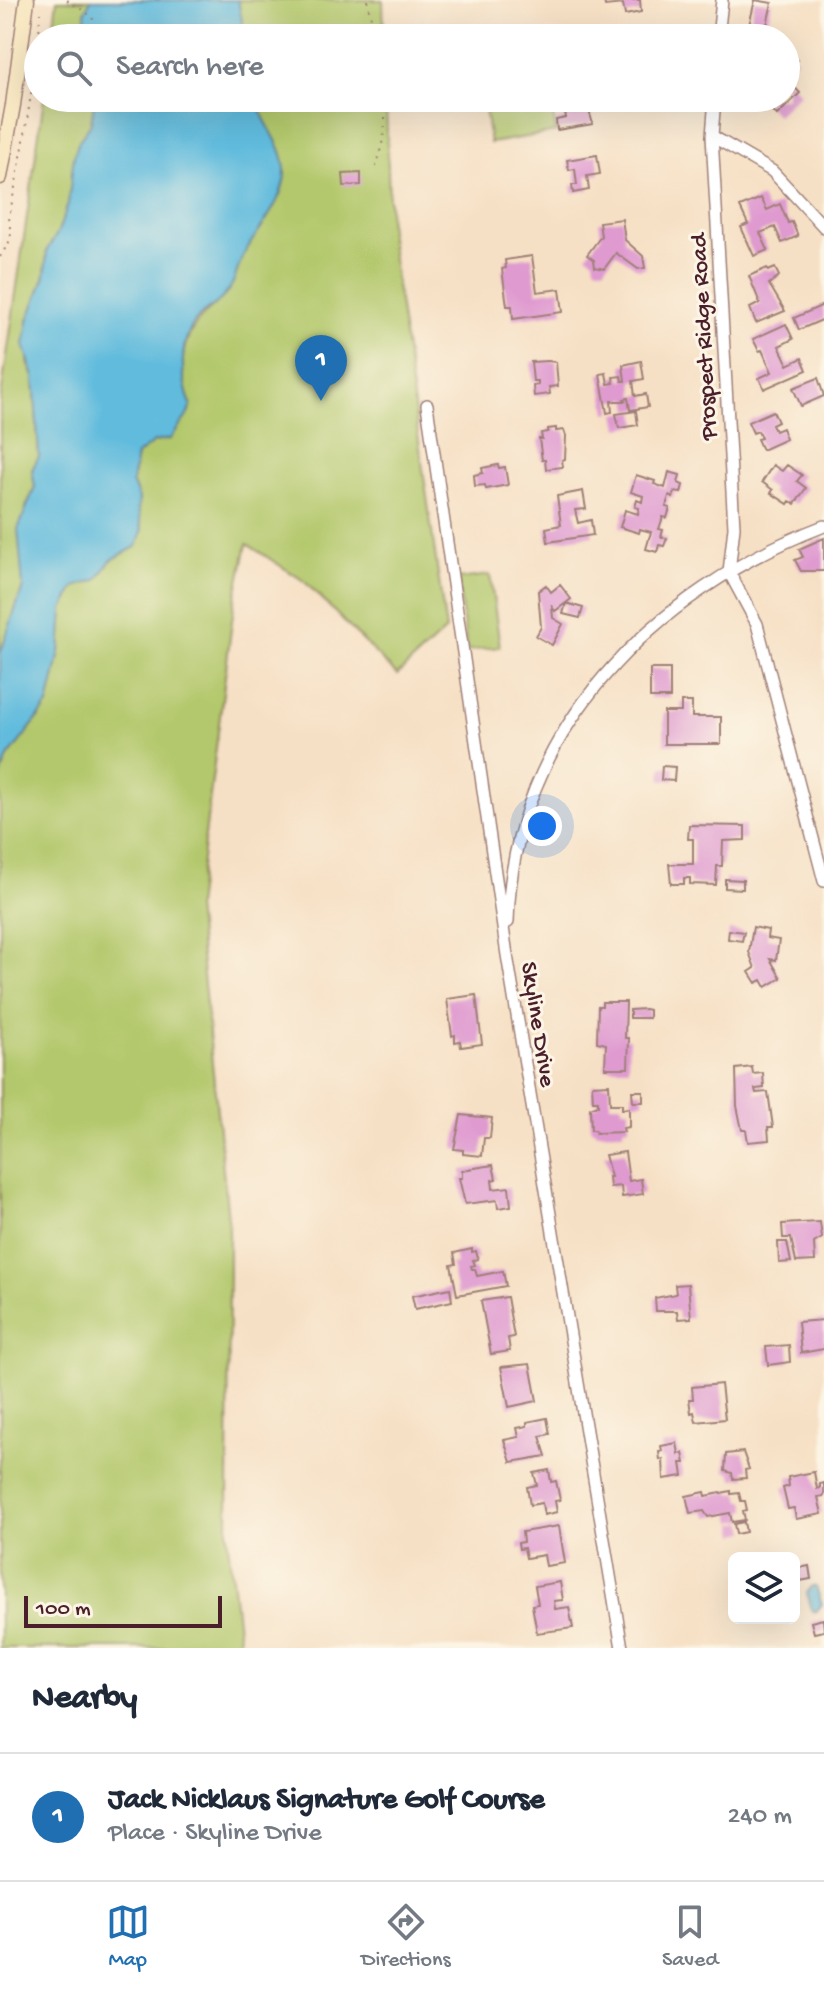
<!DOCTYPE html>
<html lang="en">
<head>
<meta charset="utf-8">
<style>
	:root { --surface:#fff; --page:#f6f6f7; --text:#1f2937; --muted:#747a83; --line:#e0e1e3; --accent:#1f6fb2 }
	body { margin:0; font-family:"Gochi Hand",sans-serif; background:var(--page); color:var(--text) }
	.controls { position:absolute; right:24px; bottom:24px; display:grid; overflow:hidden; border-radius:12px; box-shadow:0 8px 32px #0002 }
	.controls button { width:72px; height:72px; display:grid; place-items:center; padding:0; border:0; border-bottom:2px solid var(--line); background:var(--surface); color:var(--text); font:40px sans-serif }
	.scale { position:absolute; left:24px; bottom:20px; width:198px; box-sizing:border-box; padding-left:8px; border:4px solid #4a1f2b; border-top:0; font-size:22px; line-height:28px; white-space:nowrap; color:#4a1f2b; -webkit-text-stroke:6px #fcf5e5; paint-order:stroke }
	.you { position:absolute; left:542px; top:826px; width:28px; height:28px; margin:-20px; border:6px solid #fff; border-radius:50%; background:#1a73e8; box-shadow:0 0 0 12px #1a73e833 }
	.badge { display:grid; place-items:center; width:52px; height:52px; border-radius:50%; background:var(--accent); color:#fff; font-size:26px; font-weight:700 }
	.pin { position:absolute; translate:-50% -66px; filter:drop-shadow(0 2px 4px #0008) }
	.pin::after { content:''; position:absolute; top:42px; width:28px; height:24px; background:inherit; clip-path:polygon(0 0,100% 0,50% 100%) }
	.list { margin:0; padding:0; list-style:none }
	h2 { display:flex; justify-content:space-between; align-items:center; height:104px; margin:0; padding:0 32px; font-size:34px }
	h2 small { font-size:26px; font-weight:400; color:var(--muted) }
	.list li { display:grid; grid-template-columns:52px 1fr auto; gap:24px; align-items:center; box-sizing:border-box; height:128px; padding:0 32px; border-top:2px solid var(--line) }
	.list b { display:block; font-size:30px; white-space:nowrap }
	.list p { margin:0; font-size:26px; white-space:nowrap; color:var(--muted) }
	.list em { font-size:26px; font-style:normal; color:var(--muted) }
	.icon { flex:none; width:44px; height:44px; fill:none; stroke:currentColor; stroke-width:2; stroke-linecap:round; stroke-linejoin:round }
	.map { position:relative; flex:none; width:824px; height:1648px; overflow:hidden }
	.search { position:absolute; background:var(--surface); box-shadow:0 8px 32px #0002; left:24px; right:24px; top:24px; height:88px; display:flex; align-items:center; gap:20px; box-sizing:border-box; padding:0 28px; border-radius:44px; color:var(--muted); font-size:30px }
	.sheet { height:232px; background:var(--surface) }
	nav { display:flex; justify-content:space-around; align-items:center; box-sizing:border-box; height:112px; border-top:2px solid var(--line); background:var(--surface); font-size:22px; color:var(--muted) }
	nav a { display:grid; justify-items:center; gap:4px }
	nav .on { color:var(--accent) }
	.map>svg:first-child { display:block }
	.green { fill:#b3c86c; stroke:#7e744c; stroke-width:2 }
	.water { fill:#60bbdd; stroke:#556d84; stroke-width:2 }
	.building { fill:#df9ad0 }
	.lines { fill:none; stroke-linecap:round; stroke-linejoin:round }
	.street-casing { stroke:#a08078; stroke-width:14 }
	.secondary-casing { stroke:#a08078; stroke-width:17 }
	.path { stroke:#a08078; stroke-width:2; stroke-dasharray:2 6; stroke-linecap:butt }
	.street { stroke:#fff; stroke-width:11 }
	.secondary { stroke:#f8e8c3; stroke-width:14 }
	.labels { text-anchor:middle; stroke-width:6; stroke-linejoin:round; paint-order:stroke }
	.street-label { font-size:24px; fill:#4a1f2b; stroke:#fcf5e5 }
</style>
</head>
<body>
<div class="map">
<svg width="824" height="1648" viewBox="0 0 824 1648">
	<rect width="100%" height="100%" fill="#fcf5e5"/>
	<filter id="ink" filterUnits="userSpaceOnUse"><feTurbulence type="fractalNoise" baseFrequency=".0125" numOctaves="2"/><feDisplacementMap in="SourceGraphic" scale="16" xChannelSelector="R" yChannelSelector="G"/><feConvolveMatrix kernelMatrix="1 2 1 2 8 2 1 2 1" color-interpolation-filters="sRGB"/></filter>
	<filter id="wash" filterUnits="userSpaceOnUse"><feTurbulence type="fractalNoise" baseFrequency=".006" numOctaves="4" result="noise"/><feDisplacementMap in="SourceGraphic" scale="32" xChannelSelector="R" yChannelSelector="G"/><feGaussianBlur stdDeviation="1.8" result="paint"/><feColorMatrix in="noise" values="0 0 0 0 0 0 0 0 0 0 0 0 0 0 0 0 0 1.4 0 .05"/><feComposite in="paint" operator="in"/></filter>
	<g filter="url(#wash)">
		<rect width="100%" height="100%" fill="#f6e0c5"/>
		<!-- green -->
		<path class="green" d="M57 0H383L384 38H52Z
			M44 98H386L390 238 446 630 397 675 304 581 247 544 234 605 196 907 229 1228 228 1543 240 1648H0V778L8 757 48 705 60 652 63 608 75 587 97 580 111 560 137 546 142 531 138 509 139 499 132 482 137 455 154 442 170 439 191 405C176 366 180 333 213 307L47 250 45 275 28 321V362L34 377 39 457 32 470 35 487 26 507 23 587 0 654V404Z
			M550 98 556 132 490 143 485 109Z
			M490 575 500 647 467 651 458 579Z"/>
		<!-- water -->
		<path class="water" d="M91 0H238L245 38H86L85 11Z
			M95 98H256C262 124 285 144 285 172 285 200 257 231 244 254 238 264 237 278 230 288 224 299 213 306 203 313 177 336 180 376 191 405L187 416 170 439 154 442 137 455 132 482 139 499 138 509 142 531 137 546 111 560 97 580 75 587 63 609 60 652 48 705 8 757 0 778V654L23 587 18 529 35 487 32 470 39 456 34 377 24 345 28 321 45 276 47 250 58 232 68 204 74 155 79 141 91 123Z
			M812 1586 816 1587 822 1604 816 1612 812 1610 807 1593Z"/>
		<g id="blocks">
			<!-- building -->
			<path class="building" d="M604 0H640L641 12 625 15 623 4 605 6Z
				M755 0 772 3 766 29 771 32V38H746Z
				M512 33 513 38H493V36Z
				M786 46 797 60 787 67 791 72 786 76Z
				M786 78 800 93 777 115 766 104 773 98H786Z
				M562 98H595L586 101 593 124 557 130 556 120 566 118Z
				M597 155 600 174 587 176 589 190 573 193 572 185H577L575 169 569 170 567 160Z
				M361 173V185L344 186 343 174Z
				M761 198 767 210 780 204 788 223 792 222 798 236 782 243 775 227 760 233 768 250 754 256 741 227 748 224 740 207Z
				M622 219 625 240 643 256 645 268 638 269 616 253 604 269 595 267 594 260 587 255 601 236 599 222Z
				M532 256 537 292 560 289 563 312 513 319 512 306H507L502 269 506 268 505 260Z
				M767 268 768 271 775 268 779 276 769 284 785 311 756 323 750 308 760 303 749 276Z
				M823 305 824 319 799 330 794 318Z
				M786 324 793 339 779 346 788 365 802 358 807 370 764 389 759 378 772 372 762 350 759 351 753 339Z
				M548 361 556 362 558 386 549 387 550 394 534 396 533 386 538 385V381H533L531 362Z
				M641 361 644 379 633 381 635 396 646 394 648 407 630 410 628 398 624 399 625 401H611L612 412 607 413 600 374 606 373 608 384 614 383 613 377 621 376 622 381H625L623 365Z
				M818 378 824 396 801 406 793 388Z
				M636 411 638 425 619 428 616 414Z
				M773 411 778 422 772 425 775 431 782 428 786 439 762 450 757 439 761 438 758 431 753 433 748 422Z
				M556 428V431L564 430 566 436 565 459 562 460 563 467 546 469 545 460H542L539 439H542L541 433 548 432V429Z
				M498 465 499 468 505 467 508 485 486 489 485 485 475 486 474 475 483 473 482 468Z
				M773 465 782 471 787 465 802 475 797 481 806 488 795 504 790 501 788 504 771 493 773 490 762 482Z
				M669 472 680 475 678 483 683 485 681 493 675 492 673 498 669 496 666 507 670 508 667 518 663 517 659 529 663 530 661 537 667 538 664 546 659 545 657 552 646 549 651 532 640 529 639 533 620 527 625 510 638 514 639 508 635 507 637 500 642 502 643 496 631 492 636 475 655 481 654 484 665 488Z
				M583 491 586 509 575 510 578 523 591 520 593 535 548 542 546 528 561 525 557 496Z
				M824 538V571H801L795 560 803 557 799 549Z
				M546 585 551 592 560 585 571 599 566 603 583 608 580 618 563 614 566 603 555 611 552 607 553 618 563 624 552 645 536 636 541 627 538 591Z
				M650 669H670V698H650Z
				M681 702H692V717H721V744H664V712H681Z
				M662 766 675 767 674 781 661 780Z
				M689 825 745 826V840L723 841 722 866H717L716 885 690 884V878H684V884H671L669 864H693V839H688Z
				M725 879 743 880V889L725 888Z
				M753 927 768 930 767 938 779 940 776 960 770 959 781 978 766 987 762 980 756 983 749 972 755 968 749 952Z
				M729 930 744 932 742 941 728 939Z
				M476 995 482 1044 461 1047 460 1041 455 1042V1035L452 1036 447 999Z
				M602 1002H626L625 1038H629L628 1068H605L606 1044 597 1042 598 1006H602Z
				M645 1009 649 1010V1018H630V1010Z
				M752 1067 753 1074 763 1073 764 1088 755 1089 756 1093 768 1092 773 1127H768L769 1140 748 1142 746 1130H742L737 1106 736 1069Z
				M609 1084 610 1104H622V1109L629 1108V1127L623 1128 624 1132 596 1133 595 1130H591L590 1108 598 1105V1101H593L592 1085Z
				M632 1091H643V1102H633Z
				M461 1115 492 1118 490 1138H484L482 1156 463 1154V1150L454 1149Z
				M625 1152 629 1181 641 1179 643 1194 622 1197 621 1186 610 1187 609 1177H611L605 1155Z
				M493 1165 496 1179 492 1180 493 1189 509 1187 511 1206 498 1208 497 1200 465 1204 459 1178H462V1170Z
				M820 1222 822 1238 814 1243 815 1261 796 1262 791 1238H783L782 1224Z
				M778 1242H787L791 1262 779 1263Z
				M472 1249V1252L476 1251 478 1259 473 1260 475 1265 471 1266 472 1269H475L477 1276 503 1271 506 1286 457 1295 451 1265 456 1264 454 1253Z
				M688 1284 691 1318 678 1319 677 1311H656L655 1298 676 1294 675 1285Z
				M450 1288 452 1301 415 1309 412 1296Z
				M507 1297 514 1337 508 1338 510 1351 491 1354 481 1301Z
				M824 1320V1349L801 1353 798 1322Z
				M789 1345 790 1362 768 1365 766 1347Z
				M530 1364 537 1401 509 1407 501 1367Z
				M721 1384 725 1419 696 1422 694 1412 691 1413 689 1399H693L692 1387Z
				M547 1418 550 1434 540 1436 546 1456 511 1462 504 1440 519 1437 517 1428 527 1426V1422Z
				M677 1443 679 1454 683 1453 685 1463H681L683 1476 664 1479 663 1459 660 1460 659 1452 662 1451 661 1446Z
				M743 1452 749 1469 745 1470 746 1478 733 1479 732 1473 725 1471 726 1454Z
				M549 1470 551 1482 556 1481 560 1500 555 1501 557 1512 544 1515 542 1503 530 1505 527 1487 537 1485 534 1473Z
				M814 1472 817 1489 820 1488V1484L824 1483V1496L818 1497 822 1514 796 1519 794 1508 788 1509 783 1488 789 1486 788 1477Z
				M731 1491V1494L739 1493 741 1501H745L747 1510 743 1511 745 1520 732 1522 730 1513 708 1517 704 1511 690 1513 686 1496 705 1492 706 1496Z
				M744 1522 746 1532 736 1534 734 1524Z
				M559 1526 565 1563 546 1566 544 1555 526 1558 524 1548 519 1549 518 1543 523 1542 522 1532Z
				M769 1552 770 1558H757V1554Z
				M809 1566 811 1579 794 1582V1569Z
				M560 1582 563 1600 554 1601 555 1609 569 1607 573 1628 537 1633 532 1605 538 1604 535 1586Z
				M823 1619 824 1631 814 1633 811 1622Z"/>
		</g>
	</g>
	<g filter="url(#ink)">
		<use href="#blocks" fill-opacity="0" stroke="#a08078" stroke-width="2"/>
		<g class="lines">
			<!-- street casing -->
			<g class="street-casing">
				<path id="street" d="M718 38 722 0
					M715 98 712 136 734 527 729 572
					M712 136 772 171 824 227
					M427 405 507 955 622 1648
					M729 572 757 624 824 881
					M508 922C512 731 654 591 824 526"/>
			</g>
			<!-- secondary casing -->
			<g class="secondary-casing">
				<path id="secondary" d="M0 177 13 105 27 0"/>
			</g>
			<!-- path -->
			<path class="path" d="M67 0 93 17 90 38
				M367 0 371 18 370 38
				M39 38 40 13
				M376 167C382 143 390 122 381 98
				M0 257 11 239 9 217 23 147 38 48"/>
			<!-- street -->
			<use href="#street" class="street"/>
			<!-- secondary -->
			<use href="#secondary" class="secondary"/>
		</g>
	</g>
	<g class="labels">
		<!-- street labels -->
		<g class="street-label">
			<text transform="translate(702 337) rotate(-93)" y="8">Prospect Ridge Road</text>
			<text transform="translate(540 1024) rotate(81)" y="8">Skyline Drive</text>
		</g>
	</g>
</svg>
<div class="controls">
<button><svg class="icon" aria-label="layers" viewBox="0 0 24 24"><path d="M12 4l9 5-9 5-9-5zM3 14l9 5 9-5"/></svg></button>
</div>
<div class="scale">100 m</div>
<div class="you"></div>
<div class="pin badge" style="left:321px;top:401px">1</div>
<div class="search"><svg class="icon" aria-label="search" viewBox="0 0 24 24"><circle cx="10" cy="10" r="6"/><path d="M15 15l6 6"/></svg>Search here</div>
</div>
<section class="sheet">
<h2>Nearby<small></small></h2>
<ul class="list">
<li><span class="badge">1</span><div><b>Jack Nicklaus Signature Golf Course</b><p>Place · Skyline Drive</p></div><em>240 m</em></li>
</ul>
</section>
<nav>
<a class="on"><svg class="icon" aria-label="map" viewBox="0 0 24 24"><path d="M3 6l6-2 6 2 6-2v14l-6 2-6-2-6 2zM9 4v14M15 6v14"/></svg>Map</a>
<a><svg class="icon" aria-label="directions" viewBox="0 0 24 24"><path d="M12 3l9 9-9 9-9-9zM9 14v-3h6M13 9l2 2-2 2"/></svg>Directions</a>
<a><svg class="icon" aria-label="saved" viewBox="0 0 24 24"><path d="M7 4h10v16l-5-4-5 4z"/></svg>Saved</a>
</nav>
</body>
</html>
